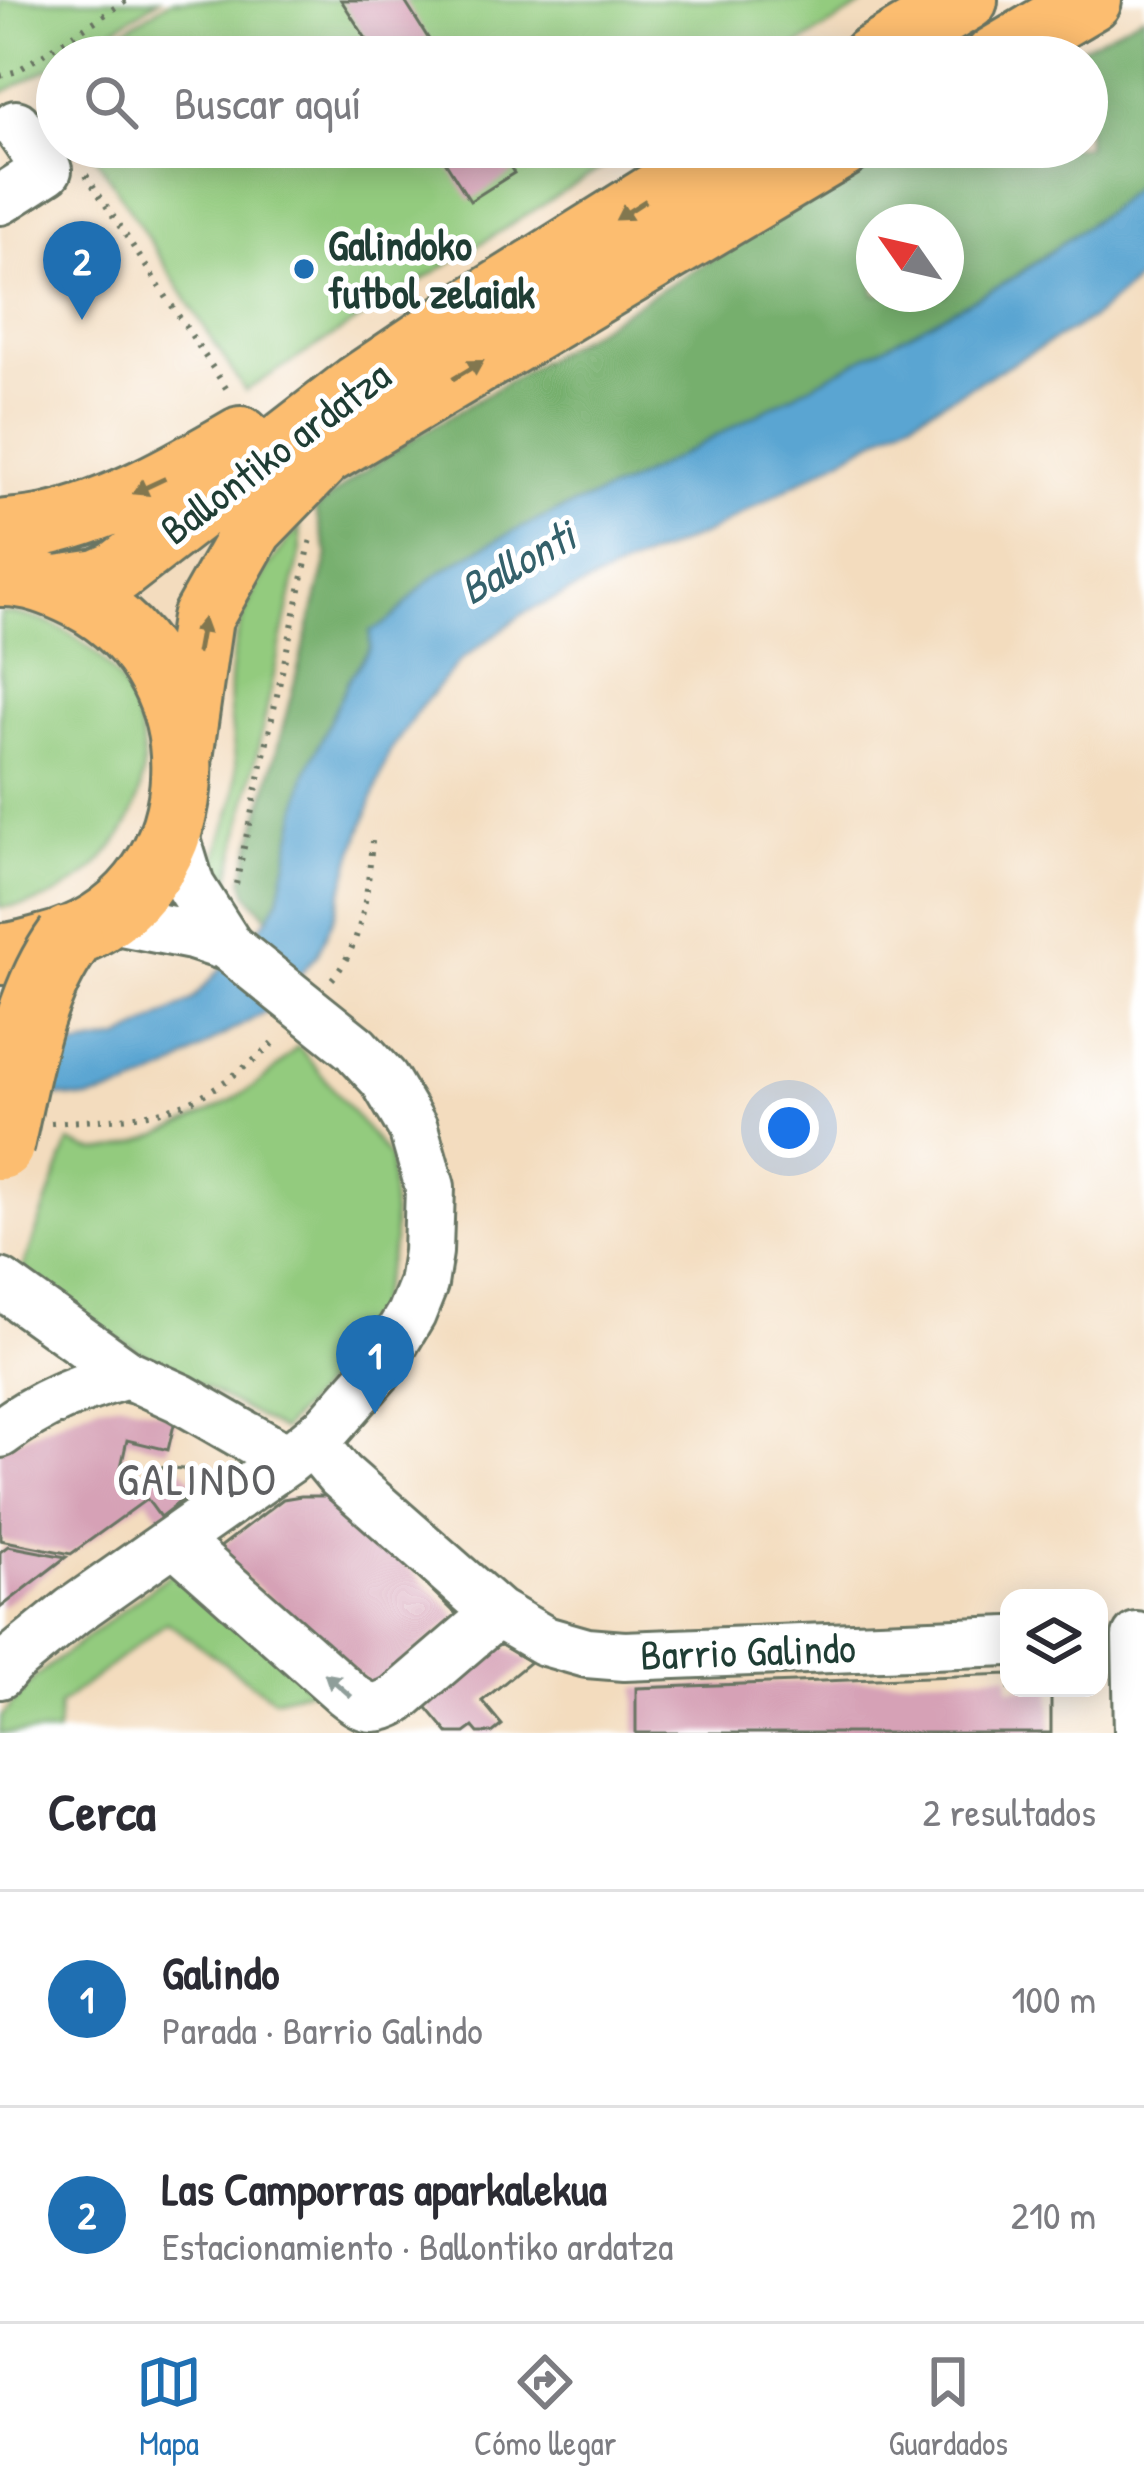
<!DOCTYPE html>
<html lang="es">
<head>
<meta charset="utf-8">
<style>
	:root { --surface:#fff; --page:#f7f7f7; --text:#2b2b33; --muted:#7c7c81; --line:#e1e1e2; --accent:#1f6fb2 }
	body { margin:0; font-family:"Patrick Hand",sans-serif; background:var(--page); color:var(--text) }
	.controls { position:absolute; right:36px; bottom:36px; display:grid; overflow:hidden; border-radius:24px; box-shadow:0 6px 30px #0003 }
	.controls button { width:108px; height:108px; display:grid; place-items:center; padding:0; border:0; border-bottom:3px solid var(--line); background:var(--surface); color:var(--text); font:60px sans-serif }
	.compass { position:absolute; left:856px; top:204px; width:108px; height:108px; border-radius:50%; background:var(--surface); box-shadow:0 6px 30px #0003; rotate:304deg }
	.you { position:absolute; left:789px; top:1128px; width:42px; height:42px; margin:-30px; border:9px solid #fff; border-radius:50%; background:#1a73e8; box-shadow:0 0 0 18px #1a73e833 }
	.badge { display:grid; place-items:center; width:78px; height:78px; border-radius:50%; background:var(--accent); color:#fff; font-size:39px; font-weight:700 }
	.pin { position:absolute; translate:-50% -99px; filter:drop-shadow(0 3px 6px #0008) }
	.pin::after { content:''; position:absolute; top:63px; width:42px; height:36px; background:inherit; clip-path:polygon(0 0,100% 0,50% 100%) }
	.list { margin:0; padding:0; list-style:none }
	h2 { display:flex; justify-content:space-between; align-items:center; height:156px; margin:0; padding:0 48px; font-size:51px }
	h2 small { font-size:39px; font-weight:400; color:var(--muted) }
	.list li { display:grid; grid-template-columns:78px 1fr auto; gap:36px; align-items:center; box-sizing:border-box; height:216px; padding:0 48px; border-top:3px solid var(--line) }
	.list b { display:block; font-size:45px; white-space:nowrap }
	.list p { margin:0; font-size:39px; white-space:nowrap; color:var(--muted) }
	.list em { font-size:39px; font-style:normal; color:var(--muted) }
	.icon { flex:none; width:66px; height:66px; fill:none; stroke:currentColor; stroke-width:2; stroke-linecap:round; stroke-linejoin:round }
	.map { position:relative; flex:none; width:1144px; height:1733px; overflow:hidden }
	.search { position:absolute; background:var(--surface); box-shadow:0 6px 30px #0003; left:36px; right:36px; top:36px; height:132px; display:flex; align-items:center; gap:30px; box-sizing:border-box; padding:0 42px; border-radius:66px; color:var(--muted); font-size:45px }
	.sheet { height:588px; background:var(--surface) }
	nav { display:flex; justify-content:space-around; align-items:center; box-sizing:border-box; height:168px; border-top:3px solid var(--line); background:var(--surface); font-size:33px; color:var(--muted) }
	nav a { display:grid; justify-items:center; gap:6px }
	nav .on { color:var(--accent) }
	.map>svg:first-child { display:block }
	.green { fill:#93cb7e; stroke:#598459; stroke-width:3 }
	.forest { fill:#76af6d; stroke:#4a7650; stroke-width:3; fill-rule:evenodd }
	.water { fill:#5aa5d2; stroke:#3c7183; stroke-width:3 }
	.building { fill:#d6a1b6 }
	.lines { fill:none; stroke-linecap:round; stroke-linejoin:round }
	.minor-casing { stroke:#697564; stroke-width:54 }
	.major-casing { stroke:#697564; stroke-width:66 }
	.path { stroke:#697564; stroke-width:6; stroke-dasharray:3 9; stroke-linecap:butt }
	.minor { stroke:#fff; stroke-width:48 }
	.major { stroke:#fcbd6f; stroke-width:60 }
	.minor-bridge-casing { stroke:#697564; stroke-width:54; stroke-linecap:butt }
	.highway-bridge-casing { stroke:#697564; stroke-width:72; stroke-linecap:butt }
	.minor-bridge { stroke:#fff; stroke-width:48 }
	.highway-bridge { stroke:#fcbd6f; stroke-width:66 }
	.oneway { fill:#82774f }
	.oneway2 { fill:#8f9e9a }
	.poi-dot { fill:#1f6fb2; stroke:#fff; stroke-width:4.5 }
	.labels { text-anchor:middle; stroke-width:10; stroke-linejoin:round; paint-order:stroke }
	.poi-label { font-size:42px; font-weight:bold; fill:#1f3d34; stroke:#fff; text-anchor:start }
	.street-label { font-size:42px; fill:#1f3d34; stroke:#fff }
	.water-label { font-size:45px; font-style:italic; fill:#34616b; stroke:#fff }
	.neighbourhood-label { font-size:45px; letter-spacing:3px; fill:#5f6062; stroke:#fff }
</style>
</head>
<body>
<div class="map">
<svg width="1144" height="1733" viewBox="0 0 1144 1733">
	<rect width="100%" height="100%" fill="#fff"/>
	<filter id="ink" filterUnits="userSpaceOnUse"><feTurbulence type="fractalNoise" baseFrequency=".00833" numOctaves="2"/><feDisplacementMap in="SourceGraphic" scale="24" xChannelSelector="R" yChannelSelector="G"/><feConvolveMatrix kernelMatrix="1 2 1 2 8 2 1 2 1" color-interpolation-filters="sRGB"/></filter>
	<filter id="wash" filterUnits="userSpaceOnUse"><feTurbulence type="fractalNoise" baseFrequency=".004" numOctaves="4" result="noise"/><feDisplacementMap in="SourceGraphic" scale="48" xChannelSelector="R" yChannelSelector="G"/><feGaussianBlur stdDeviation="2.7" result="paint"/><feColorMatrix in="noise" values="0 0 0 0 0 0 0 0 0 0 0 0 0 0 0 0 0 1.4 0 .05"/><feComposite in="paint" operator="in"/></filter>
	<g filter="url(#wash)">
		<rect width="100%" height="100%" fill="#f3dcbe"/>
		<!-- green -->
		<path class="green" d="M0 0H159L68 57H57V64L0 94Z
			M172 0H871L779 57H80Z
			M90 147H635L245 391Z
			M300 527 301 550 225 901C221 890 215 877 216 865 216 847 232 816 235 794 238 766 232 739 230 711 226 638 251 581 300 527Z
			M0 613C76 615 140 679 143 755 146 821 98 882 37 902 25 906 12 906 0 907Z
			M298 1046 390 1158 394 1241 369 1335 282 1430 119 1340 20 1277 69 1142C77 1145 87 1150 95 1151 129 1154 221 1108 250 1089 269 1077 283 1061 298 1046Z
			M182 1565 317 1688 274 1699 167 1622 59 1705 57 1733H0L1 1717 35 1677Z"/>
		<!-- forest -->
		<path class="forest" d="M1144 15V179L1108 210 1010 280 622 486 560 510 430 580 387 624 348 681 294 840 279 898 268 918 248 894 243 879 328 555 315 510 356 477 411 440 897 147H1087V57H1063ZM874 222H946V294H874Z"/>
		<!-- water -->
		<path class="water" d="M1144 179V274L1091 319 711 531 631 564 524 613 460 661 419 709 389 753 353 854 336 913 317 955 267 1011 215 1040 172 1069 128 1089 88 1099 0 1090V1035L62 1049 120 1039 191 1001 268 918 279 898 305 775 348 681 370 648V631C401 619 409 594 434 577 491 537 558 511 622 486L1017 276 1108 210Z"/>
		<g id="blocks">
			<!-- building -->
			<path class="building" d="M341 0H404L440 57H378Z
				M436 147H498L514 173 470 201Z
				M123 1402 176 1416 168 1450 127 1440 119 1476 132 1478 136 1484 159 1467 183 1469 199 1487 160 1517 147 1499 71 1554 0 1540V1447L97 1405Z
				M301 1496H326L358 1518 458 1616 373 1687 215 1551 283 1499Z
				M8 1546 66 1557 0 1608V1552Z
				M501 1645 530 1662 482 1701 502 1725 492 1733H478L473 1727 465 1733H448L423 1703 487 1649Z
				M1009 1674V1688H1051V1733H636V1688Z"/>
		</g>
	</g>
	<g filter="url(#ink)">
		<use href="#blocks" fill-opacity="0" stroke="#697564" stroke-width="3"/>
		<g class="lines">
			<!-- minor casing -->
			<g class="minor-casing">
				<path id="minor" d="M0 200 47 170 16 125
					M172 827 190 886 229 947
					M106 918 192 935 229 947
					M0 1283 127 1374
					M0 1433C43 1401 77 1389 127 1374L180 1398 288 1460
					M312 1441 340 1475 497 1613 545 1641 587 1653 624 1656 1009 1641
					M175 1541 346 1693C366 1709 375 1712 397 1699L497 1613
					M1137 1637 1139 1733
					M0 1674 10 1662 73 1611 288 1460 328 1427 377 1371 411 1314 423 1284 428 1252 430 1187 413 1128 384 1079 355 1048"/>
			</g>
			<!-- major casing -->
			<g class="major-casing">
				<path id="major" d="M871 57 967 0
					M995 57 1091 0
					M0 531C15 529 31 528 46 525 115 510 181 472 241 437
					M0 576C27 575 56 586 79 598 229 676 211 905 45 945 30 949 15 954 0 954
					M57 586 99 580 117 572 358 385 463 314 730 147
					M183 751 202 618 253 528 324 455 843 147"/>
			</g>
			<!-- path -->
			<path class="path" d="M0 76 17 71 128 0
				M86 175 230 394
				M236 884 312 534
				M332 979C364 944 368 886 372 841
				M51 1123C93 1120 135 1120 176 1107 206 1098 256 1061 279 1038"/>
			<!-- minor -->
			<use href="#minor" class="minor"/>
			<!-- major -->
			<use href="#major" class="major"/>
			<!-- minor-bridge casing -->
			<g class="minor-bridge-casing">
				<path id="minor-bridge" d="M229 947 355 1048"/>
			</g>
			<!-- highway-bridge casing -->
			<g class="highway-bridge-casing">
				<path id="highway-bridge" d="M0 1146C16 1076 26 998 69 939"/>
			</g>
			<!-- minor-bridge -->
			<use href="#minor-bridge" class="minor-bridge"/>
			<!-- highway-bridge -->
			<use href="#highway-bridge" class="highway-bridge"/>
		</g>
		<!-- one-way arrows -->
		<defs><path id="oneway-solid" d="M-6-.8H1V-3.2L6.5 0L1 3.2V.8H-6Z" transform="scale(3)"/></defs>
		<g class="oneway">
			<use href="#oneway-solid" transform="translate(631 210) rotate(147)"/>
			<use href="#oneway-solid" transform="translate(468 370) rotate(-31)"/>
			<use href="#oneway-solid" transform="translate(149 486) rotate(155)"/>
			<use href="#oneway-solid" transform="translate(200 636) rotate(-80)"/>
		</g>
		<use class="oneway2" href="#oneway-solid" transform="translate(338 1685) rotate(-139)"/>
	</g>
	<!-- markers -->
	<circle class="poi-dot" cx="304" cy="269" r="12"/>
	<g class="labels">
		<!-- poi labels -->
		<g class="poi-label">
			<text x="328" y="260">Galindoko<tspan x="328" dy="48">futbol zelaiak</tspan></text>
		</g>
		<!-- street labels -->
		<g class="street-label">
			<text transform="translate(275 452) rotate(-37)" y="15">Ballontiko ardatza</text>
			<text transform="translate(748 1651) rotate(-2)" y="15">Barrio Galindo</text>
		</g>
		<!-- water labels -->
		<g class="water-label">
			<text transform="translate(517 562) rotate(-29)" y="16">Ballonti</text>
		</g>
		<!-- neighbourhood labels -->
		<g class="neighbourhood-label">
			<text x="198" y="1495">GALINDO</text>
		</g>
	</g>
</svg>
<div class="controls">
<button><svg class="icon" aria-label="layers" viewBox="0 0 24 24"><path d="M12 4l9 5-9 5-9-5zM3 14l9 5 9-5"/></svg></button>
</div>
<svg class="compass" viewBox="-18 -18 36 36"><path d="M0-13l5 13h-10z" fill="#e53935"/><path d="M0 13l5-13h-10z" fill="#7c7c81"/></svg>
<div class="you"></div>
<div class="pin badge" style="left:375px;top:1414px">1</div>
<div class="pin badge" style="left:82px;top:320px">2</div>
<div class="search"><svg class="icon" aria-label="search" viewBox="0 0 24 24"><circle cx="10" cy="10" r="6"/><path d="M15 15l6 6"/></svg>Buscar aquí</div>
</div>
<section class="sheet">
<h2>Cerca<small>2 resultados</small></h2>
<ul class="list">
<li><span class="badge">1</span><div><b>Galindo</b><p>Parada · Barrio Galindo</p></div><em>100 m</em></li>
<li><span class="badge">2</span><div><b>Las Camporras aparkalekua</b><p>Estacionamiento · Ballontiko ardatza</p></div><em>210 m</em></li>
</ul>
</section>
<nav>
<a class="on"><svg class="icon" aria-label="map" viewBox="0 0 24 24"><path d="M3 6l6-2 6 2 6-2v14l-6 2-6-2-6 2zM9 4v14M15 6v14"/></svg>Mapa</a>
<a><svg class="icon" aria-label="directions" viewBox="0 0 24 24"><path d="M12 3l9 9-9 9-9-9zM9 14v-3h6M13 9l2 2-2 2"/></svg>Cómo llegar</a>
<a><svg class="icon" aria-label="saved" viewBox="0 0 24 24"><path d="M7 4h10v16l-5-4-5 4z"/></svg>Guardados</a>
</nav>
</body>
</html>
